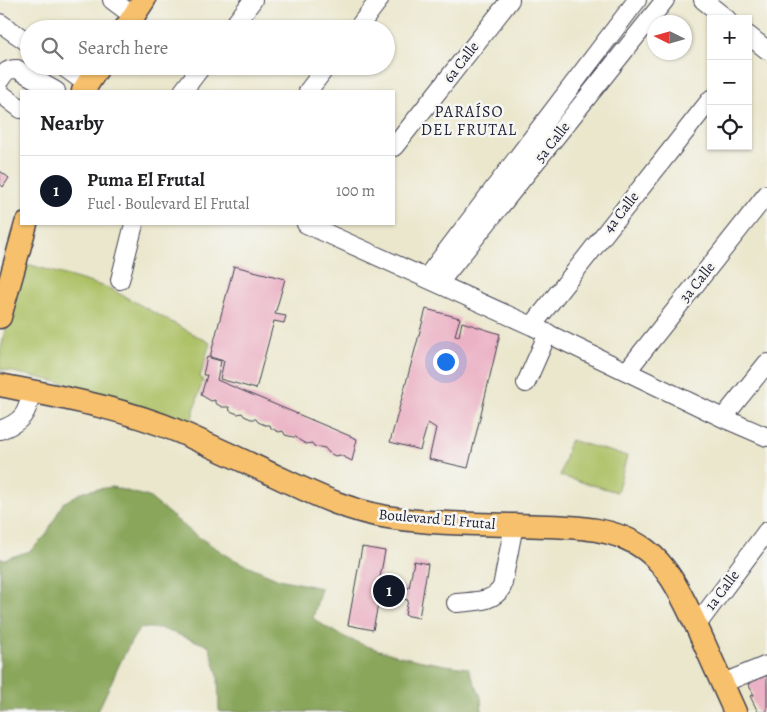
<!DOCTYPE html>
<html lang="en">
<head>
<meta charset="utf-8">
<style>
	:root { --surface:#fff; --page:#f6f6f6; --text:#202124; --muted:#757577; --line:#e0e0e0; --accent:#111827 }
	body { margin:0; font-family:Alegreya,serif; background:var(--page); color:var(--text) }
	.controls { position:absolute; right:15px; top:15px; display:grid; overflow:hidden; border-radius:0px; box-shadow:0 1px 4px #0004 }
	.controls button { width:45px; height:45px; display:grid; place-items:center; padding:0; border:0; border-bottom:1px solid var(--line); background:var(--surface); color:var(--text); font:25px sans-serif }
	.compass { position:absolute; left:647px; top:15px; width:45px; height:45px; border-radius:50%; background:var(--surface); box-shadow:0 1px 4px #0004; rotate:275deg }
	.you { position:absolute; left:445px; top:361px; width:18px; height:18px; margin:-12px; border:4px solid #fff; border-radius:50%; background:#1a73e8; box-shadow:0 0 0 8px #1a73e833 }
	.badge { display:grid; place-items:center; width:32px; height:32px; border-radius:50%; background:var(--accent); color:#fff; font-size:16px; font-weight:700 }
	.pin { position:absolute; translate:-50% -50%; border:2px solid #fff; box-shadow:0 1px 5px #0006 }
	.list { margin:0; padding:0; list-style:none }
	h2 { display:flex; justify-content:space-between; align-items:center; height:65px; margin:0; padding:0 20px; font-size:21px }
	h2 small { font-size:16px; font-weight:400; color:var(--muted) }
	.list li { display:grid; grid-template-columns:32px 1fr auto; gap:15px; align-items:center; box-sizing:border-box; height:70px; padding:0 20px; border-top:1px solid var(--line) }
	.list b { display:block; font-size:19px; white-space:nowrap }
	.list p { margin:0; font-size:16px; white-space:nowrap; color:var(--muted) }
	.list em { font-size:16px; font-style:normal; color:var(--muted) }
	.icon { flex:none; width:28px; height:28px; fill:none; stroke:currentColor; stroke-width:2; stroke-linecap:round; stroke-linejoin:round }
	.map { position:relative; flex:none; width:767px; height:712px; overflow:hidden }
	.search { position:absolute; background:var(--surface); box-shadow:0 1px 4px #0004; left:20px; top:20px; width:375px; height:55px; display:flex; align-items:center; gap:12px; box-sizing:border-box; padding:0 18px; border-radius:28px; color:var(--muted); font-size:19px }
	.panel { position:absolute; background:var(--surface); box-shadow:0 1px 4px #0004; left:20px; top:90px; width:375px; height:135px; border-radius:0px }
	.map>svg:first-child { display:block }
	.green { fill:#acc064; stroke:#677150 }
	.forest { fill:#89a65a; stroke:#56644a }
	.building { fill:#ebb1c4 }
	.lines { fill:none; stroke-linecap:round; stroke-linejoin:round }
	.minor-casing { stroke:#404051; stroke-width:20 }
	.major-casing { stroke:#404051; stroke-width:25 }
	.minor { stroke:#fff; stroke-width:18 }
	.major { stroke:#f7c06c; stroke-width:22 }
	.labels { text-anchor:middle; stroke-width:5; stroke-linejoin:round; paint-order:stroke }
	.street-label { font-size:15px; fill:#22223b; stroke:#f6f6f2 }
	.neighbourhood-label { font-size:16px; letter-spacing:1px; fill:#22223b; stroke:#f6f6f2 }
</style>
</head>
<body>
<div class="map">
<svg width="767" height="712" viewBox="0 0 767 712">
	<rect width="100%" height="100%" fill="#f6f6f2"/>
	<filter id="ink" filterUnits="userSpaceOnUse"><feTurbulence type="fractalNoise" baseFrequency=".02" numOctaves="2"/><feDisplacementMap in="SourceGraphic" scale="10" xChannelSelector="R" yChannelSelector="G"/><feConvolveMatrix kernelMatrix="1 2 1 2 8 2 1 2 1" color-interpolation-filters="sRGB"/></filter>
	<filter id="wash" filterUnits="userSpaceOnUse"><feTurbulence type="fractalNoise" baseFrequency=".0096" numOctaves="4" result="noise"/><feDisplacementMap in="SourceGraphic" scale="20" xChannelSelector="R" yChannelSelector="G"/><feGaussianBlur stdDeviation="1.12" result="paint"/><feColorMatrix in="noise" values="0 0 0 0 0 0 0 0 0 0 0 0 0 0 0 0 0 1.4 0 .05"/><feComposite in="paint" operator="in"/></filter>
	<g filter="url(#wash)">
		<rect width="100%" height="100%" fill="#ebe7cd"/>
		<!-- green -->
		<path class="green" d="M24 263 109 288 210 343 200 377 203 379 190 425 141 407 71 385 0 369V351Z
			M570 440 627 456 617 492 560 476Z"/>
		<!-- forest -->
		<path class="forest" d="M112 487 149 497 194 534 233 559 279 579 321 588 313 618C353 649 418 662 468 668L481 697 482 712H221L219 711 218 676 209 646 160 628H140C122 653 112 684 97 712H0V558L5 559 30 551 46 535 63 503 84 491Z"/>
		<g id="blocks">
			<!-- building -->
			<path class="building" d="M0 171 9 178 3 187 0 184Z
				M234 266 285 279 275 314 286 316 284 323 274 321 256 389 220 379 224 361 210 357Z
				M426 309 460 318 455 335 459 336 462 322 500 334 468 468 429 459 436 428 428 423 420 450 390 442Z
				M207 357 221 361 217 380 357 439 352 461 340 455 335 456 328 452 325 448 314 446 312 443 306 444 299 440 296 437H293L285 435 283 431 279 432 271 428 270 425H265L258 422 256 419H251L244 416 242 413 238 414 230 411 229 407H222L215 403V400L211 401 201 395 207 375H203Z
				M362 547 385 551 379 583 409 588 414 561 428 564 419 618 405 615 408 600 380 594 373 630 348 625Z
				M767 675V712H758L750 696 754 695 748 684Z"/>
		</g>
	</g>
	<g filter="url(#ink)">
		<use href="#blocks" fill-opacity="0" stroke="#404051" stroke-width="1"/>
		<g class="lines">
			<!-- minor casing -->
			<g class="minor-casing">
				<path id="minor" d="M112 0 124 9
					M703 0 727 19
					M0 23 29 43
					M231 29 253 0
					M357 29 379 0
					M748 35 767 50
					M62 66 87 84
					M0 80C5 72 7 69 17 69L56 91
					M183 91 202 66
					M308 91 327 66
					M0 93 21 109
					M394 147 510 0
					M306 224 532 326 723 418 767 437
					M426 278 637 0
					M120 280 134 224
					M439 283 665 0
					M532 326 711 99
					M627 371 767 194
					M526 383 548 333
					M723 418 767 363
					M0 430C22 422 28 414 31 391
					M456 603C473 601 493 603 502 587L514 525
					M696 626 767 531
					M723 683 767 665"/>
			</g>
			<!-- major casing -->
			<g class="major-casing">
				<path id="major" d="M125 29 144 0
					M83 91 99 66
					M0 317 26 224
					M0 385C60 397 123 408 180 432 214 447 248 463 282 479 316 495 349 511 387 517 430 524 474 524 517 525 559 527 610 523 646 550 670 568 683 599 696 625 709 654 722 683 735 712"/>
			</g>
			<!-- minor -->
			<use href="#minor" class="minor"/>
			<!-- major -->
			<use href="#major" class="major"/>
		</g>
	</g>
	<g class="labels">
		<!-- street labels -->
		<g class="street-label">
			<text transform="translate(461 62) rotate(-52)" y="5">6a Calle</text>
			<text transform="translate(552 142) rotate(-52)" y="5">5a Calle</text>
			<text transform="translate(621 212) rotate(-52)" y="5">4a Calle</text>
			<text transform="translate(697 282) rotate(-51)" y="5">3a Calle</text>
			<text transform="translate(437 519) rotate(5)" y="5">Boulevard El Frutal</text>
			<text transform="translate(722 590) rotate(-53)" y="5">1a Calle</text>
		</g>
		<!-- neighbourhood labels -->
		<g class="neighbourhood-label">
			<text x="469" y="117">PARAÍSO<tspan x="469" dy="18">DEL FRUTAL</tspan></text>
		</g>
	</g>
</svg>
<div class="controls">
<button>+</button>
<button>−</button>
<button><svg class="icon" aria-label="locate" viewBox="0 0 24 24"><circle cx="12" cy="12" r="6"/><path d="M12 2v4M12 18v4M2 12h4M18 12h4"/></svg></button>
</div>
<svg class="compass" viewBox="-18 -18 36 36"><path d="M0-13l5 13h-10z" fill="#e53935"/><path d="M0 13l5-13h-10z" fill="#757577"/></svg>
<div class="you"></div>
<div class="pin badge" style="left:389px;top:591px">1</div>
<div class="search"><svg class="icon" aria-label="search" viewBox="0 0 24 24"><circle cx="10" cy="10" r="6"/><path d="M15 15l6 6"/></svg>Search here</div>
<section class="panel">
<h2>Nearby<small></small></h2>
<ul class="list">
<li><span class="badge">1</span><div><b>Puma El Frutal</b><p>Fuel · Boulevard El Frutal</p></div><em>100 m</em></li>
</ul>
</section>
</div>
</body>
</html>
